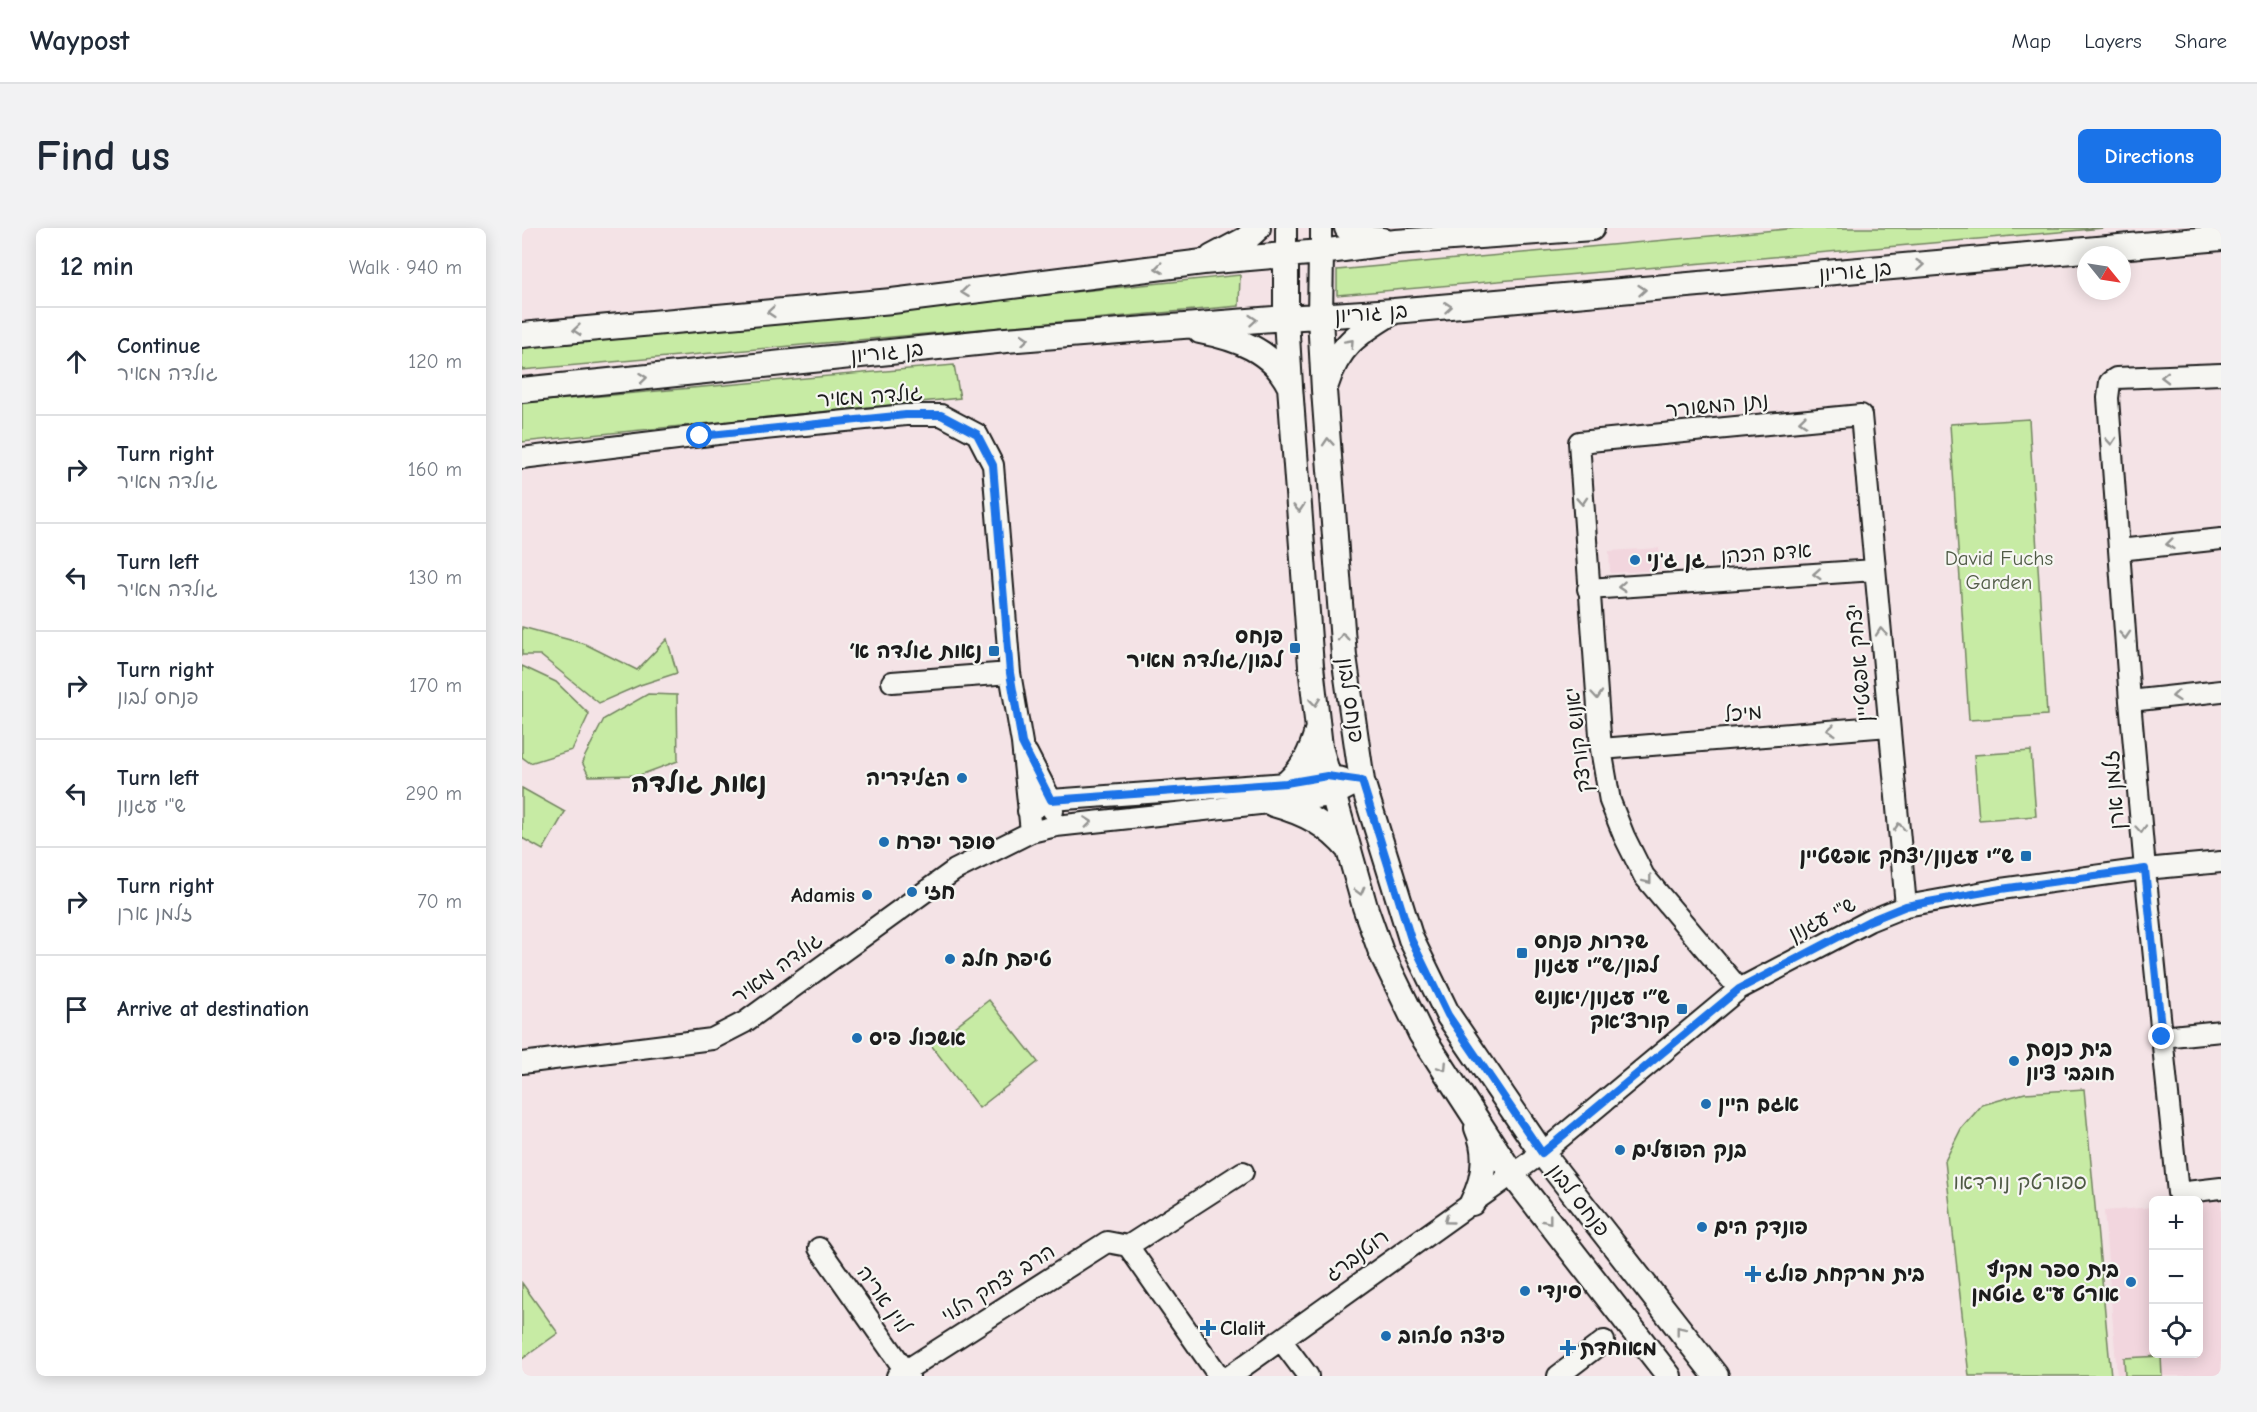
<!DOCTYPE html>
<html lang="en">
<head>
<meta charset="utf-8">
<style>
	:root { --surface:#fff; --page:#f2f2f3; --text:#1f2937; --muted:#747a83; --line:#e0e1e3; --accent:#1a73e8 }
	body { margin:0; font-family:"Comic Neue","Playpen Sans Hebrew",sans-serif; background:var(--page); color:var(--text) }
	.controls { position:absolute; right:18px; bottom:18px; display:grid; overflow:hidden; border-radius:9px; box-shadow:0 3px 15px #0003 }
	.controls button { width:54px; height:54px; display:grid; place-items:center; padding:0; border:0; border-bottom:2px solid var(--line); background:var(--surface); color:var(--text); font:30px sans-serif }
	.compass { position:absolute; left:1555px; top:18px; width:54px; height:54px; border-radius:50%; background:var(--surface); box-shadow:0 3px 15px #0003; rotate:120deg }
	.stop { position:absolute; width:18px; height:18px; margin:-14px; border:4px solid #1a73e8; border-radius:50%; background:#fff }
	.stop.end { background:#1a73e8; border-color:#fff; box-shadow:0 2px 6px #0008 }
	.list { margin:0; padding:0; list-style:none }
	h2 { display:flex; justify-content:space-between; align-items:center; height:78px; margin:0; padding:0 24px; font-size:26px }
	h2 small { font-size:20px; font-weight:400; color:var(--muted) }
	.list li { display:grid; grid-template-columns:39px 1fr auto; gap:18px; align-items:center; box-sizing:border-box; height:108px; padding:0 24px; border-top:2px solid var(--line) }
	.list b { display:block; font-size:22px; white-space:nowrap }
	.list p { margin:0; font-size:20px; white-space:nowrap; color:var(--muted) }
	.list em { font-size:20px; font-style:normal; color:var(--muted) }
	.icon { flex:none; width:33px; height:33px; fill:none; stroke:currentColor; stroke-width:2; stroke-linecap:round; stroke-linejoin:round }
	.map { position:relative; flex:none; width:1699px; height:1148px; overflow:hidden; border-radius:9px }
	header { display:flex; align-items:center; gap:36px; box-sizing:border-box; height:84px; padding:0 30px; background:var(--surface); border-bottom:2px solid var(--line) }
	header strong { font-size:28px }
	nav { display:flex; gap:33px; margin-inline-start:auto; font-size:21px }
	.intro { display:flex; align-items:center; justify-content:space-between; box-sizing:border-box; height:144px; padding:0 36px }
	h1 { margin:0; font-size:42px }
	.button { padding:15px 27px; border-radius:9px; background:var(--accent); color:#fff; font-size:21px; font-weight:700 }
	main { display:flex; gap:36px; padding:0 36px }
	aside { flex:1; background:var(--surface); border-radius:9px; box-shadow:0 3px 15px #0003 }
	.map>svg:first-child { display:block }
	.built { fill:#f2d6de }
	.green { fill:#c7eba4; stroke:#728460; stroke-width:1.5 }
	.lines { fill:none; stroke-linecap:round; stroke-linejoin:round }
	.minor-casing { stroke:#1c1c1c; stroke-width:24 }
	.major-casing { stroke:#1c1c1c; stroke-width:28 }
	.minor { stroke:#f6f6f2; stroke-width:20 }
	.major { stroke:#f6f6f2; stroke-width:24 }
	.oneway { stroke:#949492 }
	.route { stroke:#1a73e8; stroke-width:8 }
	.poi-dot { fill:#1f6fb2; stroke:#f6f6f2; stroke-width:2 }
	.labels { text-anchor:middle; stroke-width:4.5; stroke-linejoin:round; paint-order:stroke }
	.street-label { font-size:21px; fill:#1c1c1c; stroke:#f6f6f2 }
	.park-label { font-size:21px; fill:#4f5a45; stroke:#f6f6f2 }
	.poi-label { font-size:21px; font-weight:bold; fill:#1c1c1c; stroke:#f6f6f2; text-anchor:start }
	.district-label { font-size:27px; font-weight:bold; fill:#1c1c1c; stroke:#f6f6f2 }
</style>
</head>
<body>
<header>
<strong>Waypost</strong>
<nav><a>Map</a><a>Layers</a><a>Share</a></nav>
</header>
<div class="intro"><h1>Find us</h1><a class="button">Directions</a></div>
<main>
<aside>
<h2>12 min<small>Walk · 940 m</small></h2>
<ul class="list">
<li><svg class="icon" aria-label="ahead" viewBox="0 0 24 24"><path d="M12 20V5M6 11l6-6 6 6"/></svg><div><b>Continue</b><p>גולדה מאיר</p></div><em>120 m</em></li>
<li><svg class="icon" aria-label="right" viewBox="0 0 24 24"><path d="M7 20v-9h11M14 6l5 5-5 5"/></svg><div><b>Turn right</b><p>גולדה מאיר</p></div><em>160 m</em></li>
<li><svg class="icon" aria-label="left" viewBox="0 0 24 24"><path d="M17 20v-9H6M10 6l-5 5 5 5"/></svg><div><b>Turn left</b><p>גולדה מאיר</p></div><em>130 m</em></li>
<li><svg class="icon" aria-label="right" viewBox="0 0 24 24"><path d="M7 20v-9h11M14 6l5 5-5 5"/></svg><div><b>Turn right</b><p>פנחס לבון</p></div><em>170 m</em></li>
<li><svg class="icon" aria-label="left" viewBox="0 0 24 24"><path d="M17 20v-9H6M10 6l-5 5 5 5"/></svg><div><b>Turn left</b><p>ש&quot;י עגנון</p></div><em>290 m</em></li>
<li><svg class="icon" aria-label="right" viewBox="0 0 24 24"><path d="M7 20v-9h11M14 6l5 5-5 5"/></svg><div><b>Turn right</b><p>זלמן ארן</p></div><em>70 m</em></li>
<li><svg class="icon" aria-label="arrive" viewBox="0 0 24 24"><path d="M6 21V4h12l-3 4 3 4H6"/></svg><div><b>Arrive at destination</b></div></li>
</ul>
</aside>
<div class="map">
<svg width="1699" height="1148" viewBox="0 0 1699 1148">
	<rect width="100%" height="100%" fill="#f4e3e6"/>
	<filter id="ink" filterUnits="userSpaceOnUse"><feTurbulence type="fractalNoise" baseFrequency=".0167" numOctaves="2"/><feDisplacementMap in="SourceGraphic" scale="12" xChannelSelector="R" yChannelSelector="G"/><feConvolveMatrix kernelMatrix="1 2 1 2 8 2 1 2 1" color-interpolation-filters="sRGB"/></filter>
	<g filter="url(#ink)">
		<!-- built -->
		<path class="built" d="M1137 320 1139 342 1088 345 1087 323Z
			M1699 972V1148H1595L1582 983 1631 979 1632 1126H1676L1677 974Z"/>
		<!-- green -->
		<path class="green" d="M1275 0H1582L815 67V42Z
			M718 47 717 78 0 142V120Z
			M432 137 438 170 0 214V175Z
			M1507 191 1525 487 1447 492 1428 196Z
			M0 399 63 416 115 442 145 411 155 445 118 457 77 475 18 427H0Z
			M0 438 34 454 67 486 50 522 8 535 0 529Z
			M126 466 155 467 156 533 118 547 67 548 60 534 82 491Z
			M1509 523 1514 588 1457 592 1452 527Z
			M0 560 43 584 21 622 0 610Z
			M467 772 516 834 457 880 409 817Z
			M1562 861 1589 1148H1447L1423 933 1439 901 1460 877 1503 865Z
			M0 1055 36 1105 0 1131Z
			M1639 1128 1640 1148H1603L1602 1130Z"/>
		<g class="lines">
			<!-- minor casing -->
			<g class="minor-casing">
				<path id="minor" d="M764 0V26
					M799 0V24
					M1699 146 1594 150 1588 154 1586 170 1608 473 1623 641 1656 965 1699 960
					M0 230 212 204 384 187H419L455 206 471 237 488 445 500 515 509 604
					M1597 322 1699 311
					M1066 361 1353 342
					M370 454 488 445
					M1608 473 1699 463
					M1079 521 1367 498
					M505 525 529 572 531 583
					M506 583 529 572 764 555 805 548 820 550
					M1217 761 1122 648 1102 608 1088 573 1079 521 1057 214 1339 187 1384 678
					M1640 809 1699 803
					M0 835 190 811 223 794 433 642 509 604 534 598 811 568 840 553
					M606 1018 721 944
					M297 1020 387 1148
					M759 1112 786 1148
					M375 1148 585 1014 606 1018 697 1148
					M708 1148 1020 925 1217 761 1347 693 1384 678 1479 661 1623 641 1699 634
					M1036 1148 1082 1113"/>
			</g>
			<!-- major casing -->
			<g class="major-casing">
				<path id="major" d="M825 0 847 11 860 12
					M799 24 798 89 802 162 822 428 840 553 889 711 926 787 1020 925 1194 1148
					M764 26V90L768 158 789 438 798 519 843 679 859 724 899 806 990 946 1147 1148
					M690 29 724 11 736 0
					M678 103C714 110 750 122 767 157
					M0 107 370 73 681 34 799 24 874 14 1070 0
					M804 157C816 118 836 105 869 85
					M0 162 484 112 764 90 872 83 1699 10
					M765 555C782 539 789 525 795 503
					M751 576C783 585 805 596 827 622
					M950 975C962 952 966 925 955 900"/>
			</g>
			<!-- minor -->
			<use href="#minor" class="minor"/>
			<!-- major -->
			<use href="#major" class="major"/>
		</g>
		<!-- one-way arrows -->
		<defs><path id="oneway-chevron" d="M-2-3.5L2.5 0L-2 3.5" fill="none" stroke-width="1.6" stroke-linecap="round" stroke-linejoin="round" transform="scale(1.5)"/></defs>
		<g class="oneway">
			<use href="#oneway-chevron" transform="translate(1398 37) rotate(-5)"/>
			<use href="#oneway-chevron" transform="translate(637 40) rotate(173)"/>
			<use href="#oneway-chevron" transform="translate(1120 62) rotate(-5)"/>
			<use href="#oneway-chevron" transform="translate(443 64) rotate(173)"/>
			<use href="#oneway-chevron" transform="translate(926 79) rotate(-5)"/>
			<use href="#oneway-chevron" transform="translate(249 84) rotate(175)"/>
			<use href="#oneway-chevron" transform="translate(731 92) rotate(-5)"/>
			<use href="#oneway-chevron" transform="translate(55 102) rotate(175)"/>
			<use href="#oneway-chevron" transform="translate(503 111) rotate(-5)"/>
			<use href="#oneway-chevron" transform="translate(828 115) rotate(-47)"/>
			<use href="#oneway-chevron" transform="translate(1643 149) rotate(179)"/>
			<use href="#oneway-chevron" transform="translate(121 150) rotate(-6)"/>
			<use href="#oneway-chevron" transform="translate(1281 193) rotate(174)"/>
			<use href="#oneway-chevron" transform="translate(1589 213) rotate(86)"/>
			<use href="#oneway-chevron" transform="translate(806 214) rotate(-94)"/>
			<use href="#oneway-chevron" transform="translate(1060 273) rotate(86)"/>
			<use href="#oneway-chevron" transform="translate(777 280) rotate(86)"/>
			<use href="#oneway-chevron" transform="translate(1648 316) rotate(174)"/>
			<use href="#oneway-chevron" transform="translate(1295 346) rotate(176)"/>
			<use href="#oneway-chevron" transform="translate(1100 359) rotate(176)"/>
			<use href="#oneway-chevron" transform="translate(1359 404) rotate(-95)"/>
			<use href="#oneway-chevron" transform="translate(1603 407) rotate(86)"/>
			<use href="#oneway-chevron" transform="translate(821 409) rotate(-94)"/>
			<use href="#oneway-chevron" transform="translate(1075 467) rotate(85)"/>
			<use href="#oneway-chevron" transform="translate(1654 468) rotate(174)"/>
			<use href="#oneway-chevron" transform="translate(793 474) rotate(84)"/>
			<use href="#oneway-chevron" transform="translate(1309 502) rotate(175)"/>
			<use href="#oneway-chevron" transform="translate(566 594) rotate(-7)"/>
			<use href="#oneway-chevron" transform="translate(1377 599) rotate(-95)"/>
			<use href="#oneway-chevron" transform="translate(1619 601) rotate(85)"/>
			<use href="#oneway-chevron" transform="translate(1126 652) rotate(52)"/>
			<use href="#oneway-chevron" transform="translate(838 663) rotate(75)"/>
			<use href="#oneway-chevron" transform="translate(921 839) rotate(57)"/>
			<use href="#oneway-chevron" transform="translate(926 992) rotate(144)"/>
			<use href="#oneway-chevron" transform="translate(1026 992) rotate(52)"/>
			<use href="#oneway-chevron" transform="translate(1158 1102) rotate(-128)"/>
		</g>
	</g>
	<g class="lines" filter="url(#ink)">
		<!-- route -->
		<path class="route" d="M178 208 384 187H419L455 206 471 237 488 445 500 515 529 572 764 555 805 548 840 553 889 711 926 787 1020 925 1217 761 1347 693 1384 678 1479 661 1623 641 1640 809"/>
	</g>
	<!-- markers -->
	<g class="poi-dot">
		<circle cx="1113" cy="332" r="6"/>
		<rect x="767" y="414" width="12" height="12" rx="3"/>
		<rect x="466" y="417" width="12" height="12" rx="3"/>
		<circle cx="440" cy="550" r="6"/>
		<circle cx="362" cy="614" r="6"/>
		<rect x="1498" y="622" width="12" height="12" rx="3"/>
		<circle cx="390" cy="664" r="6"/>
		<circle cx="345" cy="667" r="6"/>
		<rect x="994" y="719" width="12" height="12" rx="3"/>
		<circle cx="428" cy="731" r="6"/>
		<rect x="1154" y="775" width="12" height="12" rx="3"/>
		<circle cx="335" cy="810" r="6"/>
		<circle cx="1492" cy="833" r="6"/>
		<circle cx="1184" cy="876" r="6"/>
		<circle cx="1098" cy="922" r="6"/>
		<circle cx="1180" cy="999" r="6"/>
		<path d="M1228 1037h6v6h6v6h-6v6h-6v-6h-6v-6h6z"/>
		<circle cx="1609" cy="1054" r="6"/>
		<circle cx="1003" cy="1063" r="6"/>
		<path d="M683 1091h6v6h6v6h-6v6h-6v-6h-6v-6h6z"/>
		<circle cx="864" cy="1108" r="6"/>
		<path d="M1043 1111h6v6h6v6h-6v6h-6v-6h-6v-6h6z"/>
	</g>
	<g class="labels">
		<!-- street labels -->
		<g class="street-label">
			<text transform="translate(1333 43) rotate(-5)" y="7">בן גוריון</text>
			<text transform="translate(849 85) rotate(-4)" y="7">בן גוריון</text>
			<text transform="translate(365 124) rotate(-6)" y="7">בן גוריון</text>
			<text transform="translate(348 168) rotate(-4)" y="7">גולדה מאיר</text>
			<text transform="translate(1195 177) rotate(-6)" y="7">נתן המשורר</text>
			<text transform="translate(1244 325) rotate(-4)" y="7">אדם הכהן</text>
			<text transform="translate(1337 435) rotate(-95)" y="7">יצחק אפשטיין</text>
			<text transform="translate(829 472) rotate(82)" y="7">פנחס לבון</text>
			<text transform="translate(1221 485) rotate(-5)" y="7">מיכל</text>
			<text transform="translate(1056 512) rotate(-97)" y="7">יאנוש קורצק</text>
			<text transform="translate(1592 562) rotate(-95)" y="7">זלמן ארן</text>
			<text transform="translate(1300 691) rotate(-27)" y="7">ש"י עגנון</text>
			<text transform="translate(255 740) rotate(-36)" y="7">גולדה מאיר</text>
			<text transform="translate(1057 972) rotate(52)" y="7">פנחס לבון</text>
			<text transform="translate(835 1027) rotate(-36)" y="7">רוטנברג</text>
			<text transform="translate(476 1055) rotate(-32)" y="7">הרב יצחק הלוי</text>
			<text transform="translate(362 1071) rotate(55)" y="7">לוין אריה</text>
		</g>
		<!-- park labels -->
		<g class="park-label">
			<text x="1477" y="337">David Fuchs<tspan x="1477" dy="24">Garden</tspan></text>
			<text x="1498" y="961">ספורטק נורדאו</text>
		</g>
		<!-- poi labels -->
		<g class="poi-label">
			<text x="1125" y="339">גן ג'ני</text>
			<text x="761" y="415" text-anchor="end">פנחס<tspan x="761" dy="24">לבון/גולדה מאיר</tspan></text>
			<text x="460" y="430" text-anchor="end">נאות גולדה א׳</text>
			<text x="428" y="557" text-anchor="end">הגלידריה</text>
			<text x="374" y="621">סופר יפרח</text>
			<text x="1492" y="635" text-anchor="end">ש״י עגנון/יצחק אפשטיין</text>
			<text x="402" y="671">חזי</text>
			<text x="333" y="674" text-anchor="end">Adamis</text>
			<text x="1012" y="720">שדרות פנחס<tspan x="1012" dy="24">לבון/ש״י עגנון</tspan></text>
			<text x="440" y="738">טיפת חלב</text>
			<text x="1148" y="776" text-anchor="end">ש״י עגנון/יאנוש<tspan x="1148" dy="24">קורצ׳אק</tspan></text>
			<text x="347" y="817">אשכול פיס</text>
			<text x="1504" y="828">בית כנסת<tspan x="1504" dy="24">חובבי ציון</tspan></text>
			<text x="1196" y="883">אגם היין</text>
			<text x="1110" y="929">בנק הפועלים</text>
			<text x="1192" y="1006">פונדק הים</text>
			<text x="1597" y="1049" text-anchor="end">בית ספר מקיף<tspan x="1597" dy="24">אורט ע"ש גוטמן</tspan></text>
			<text x="1243" y="1053">בית מרקחת פולג</text>
			<text x="1015" y="1070">סינדי</text>
			<text x="698" y="1107">Clalit</text>
			<text x="876" y="1115">פיצה סלהוב</text>
			<text x="1058" y="1127">מאוחדת</text>
		</g>
		<!-- district labels -->
		<g class="district-label">
			<text x="177" y="564">נאות גולדה</text>
		</g>
	</g>
</svg>
<div class="controls">
<button>+</button>
<button>−</button>
<button><svg class="icon" aria-label="locate" viewBox="0 0 24 24"><circle cx="12" cy="12" r="6"/><path d="M12 2v4M12 18v4M2 12h4M18 12h4"/></svg></button>
</div>
<svg class="compass" viewBox="-18 -18 36 36"><path d="M0-13l5 13h-10z" fill="#e53935"/><path d="M0 13l5-13h-10z" fill="#747a83"/></svg>
<div class="stop" style="left:178px;top:208px"></div>
<div class="stop end" style="left:1640px;top:809px"></div>
</div>
</main>
</body>
</html>
